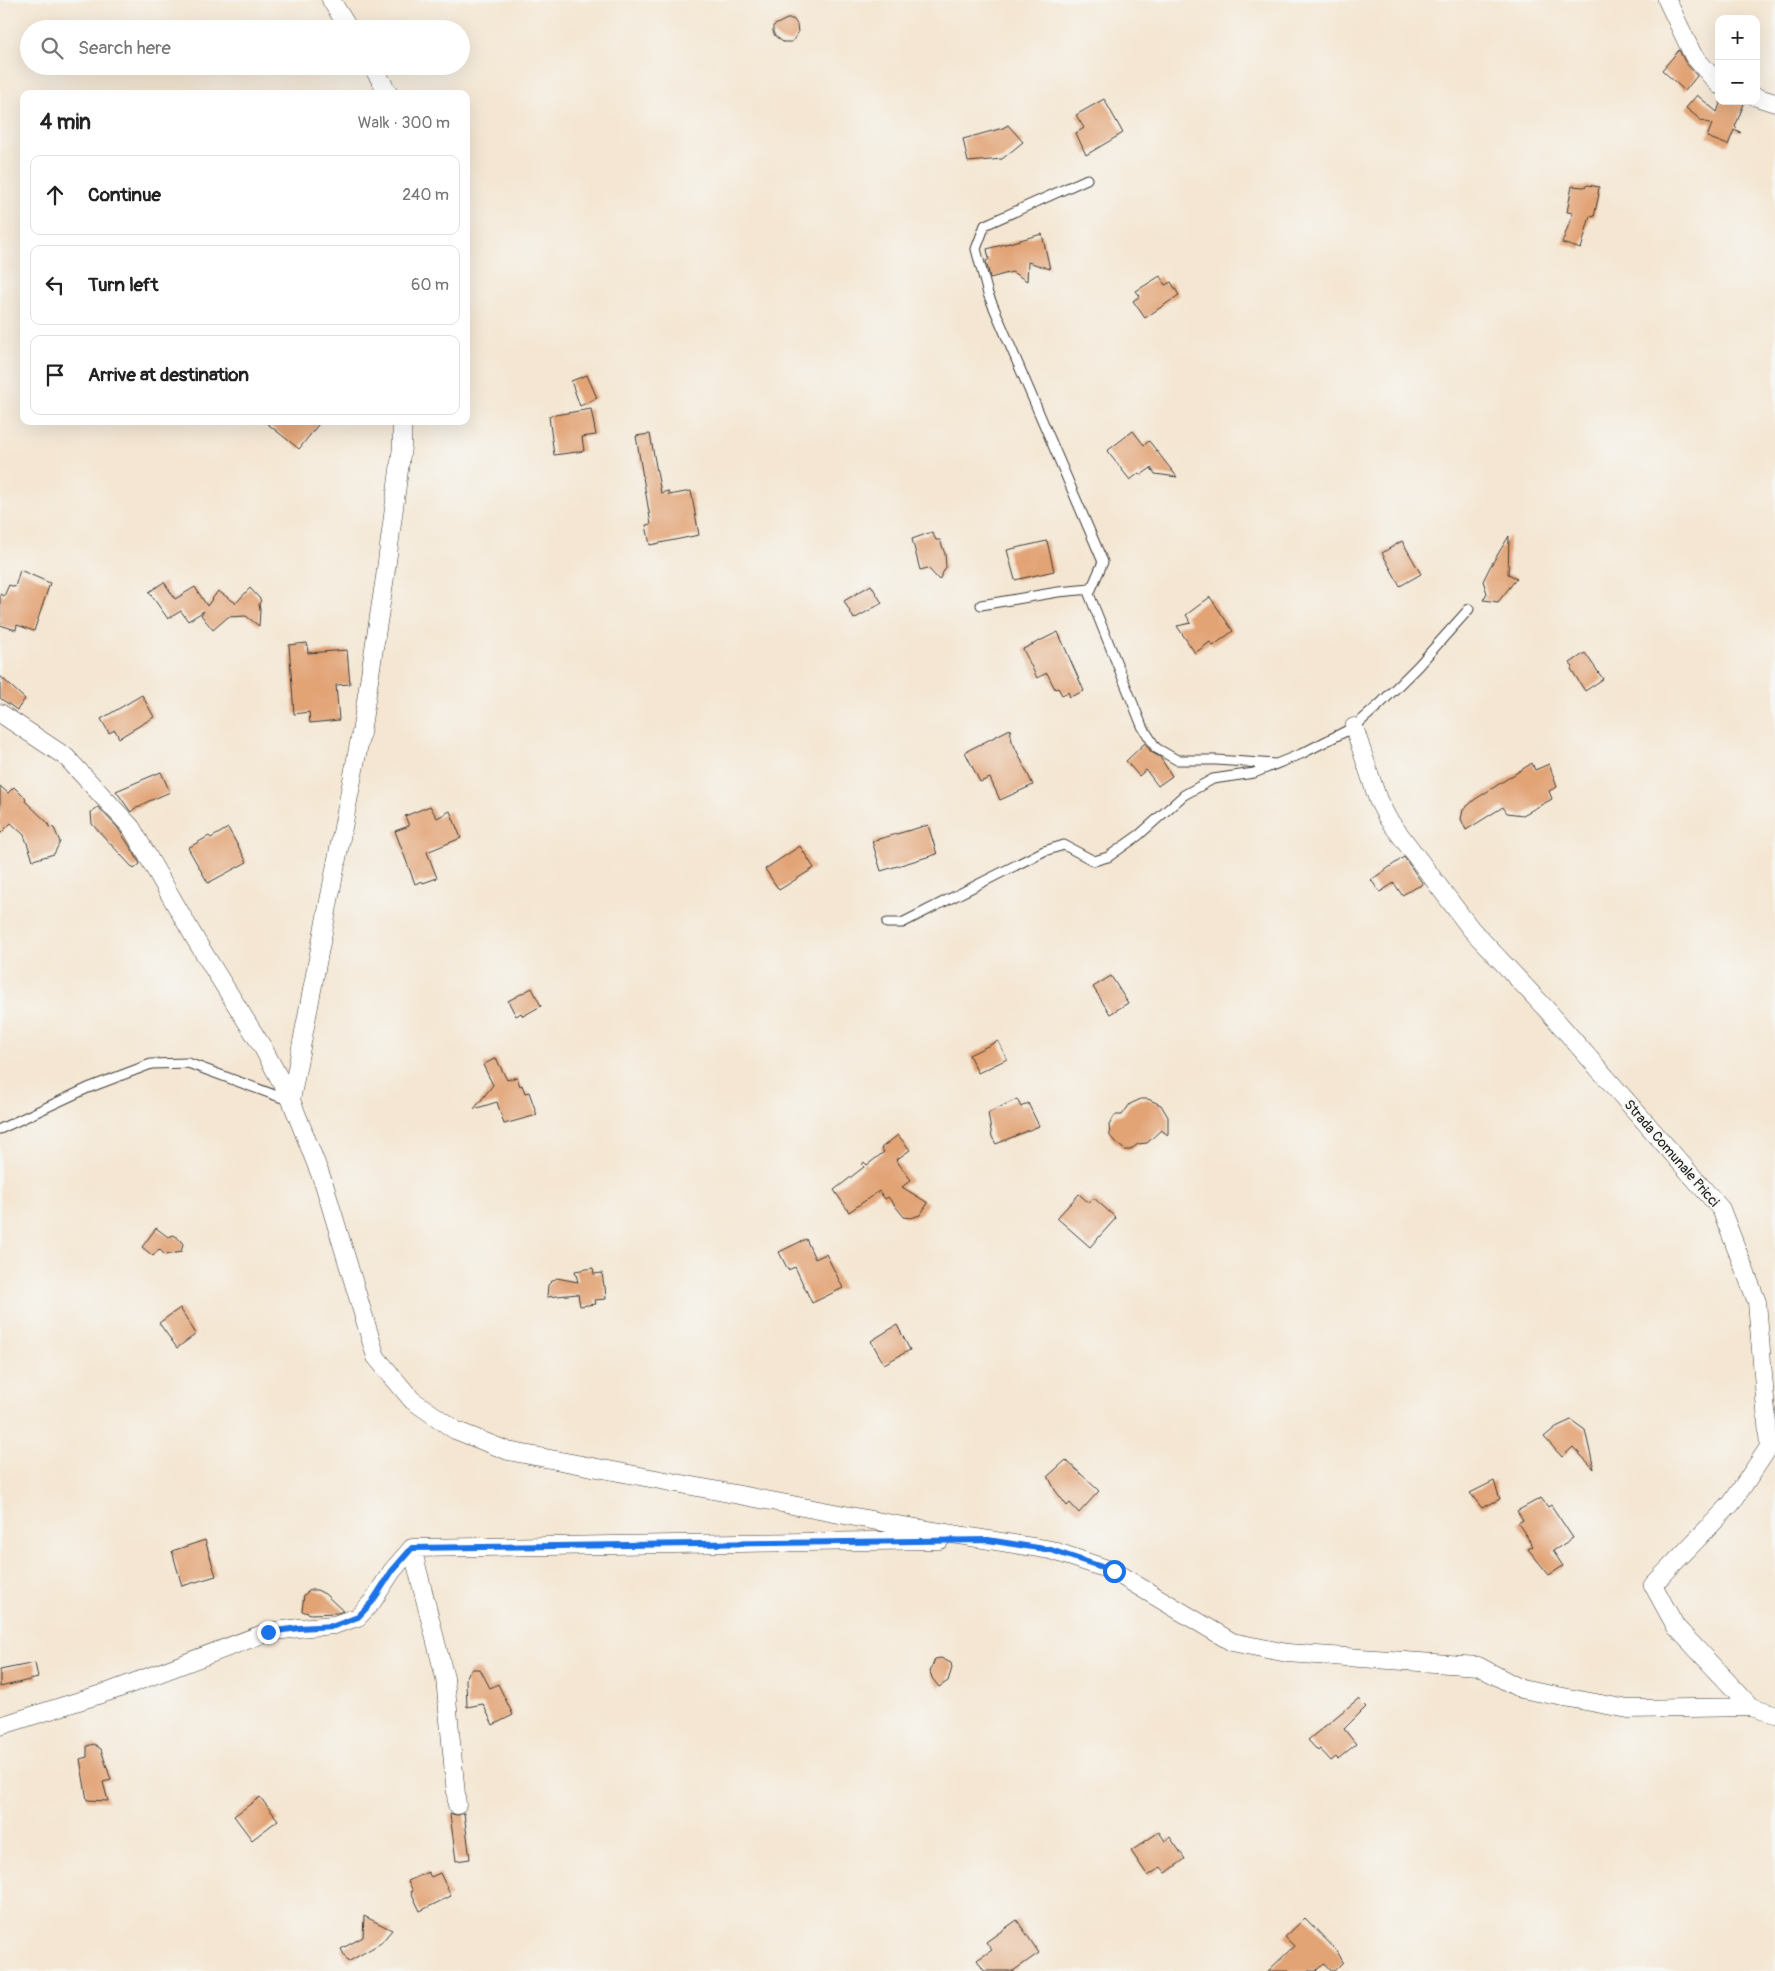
<!DOCTYPE html>
<html lang="en">
<head>
<meta charset="utf-8">
<style>
	:root { --surface:#fff; --page:#f2f2f2; --text:#222; --muted:#767676; --line:#e0e0e0 }
	body { margin:0; font-family:Pangolin,sans-serif; background:var(--page); color:var(--text) }
	.controls { position:absolute; right:15px; top:15px; display:grid; overflow:hidden; border-radius:10px; box-shadow:0 5px 20px #0002 }
	.controls button { width:45px; height:45px; display:grid; place-items:center; padding:0; border:0; border-bottom:1px solid var(--line); background:var(--surface); color:var(--text); font:25px sans-serif }
	.stop { position:absolute; width:15px; height:15px; margin:-11px; border:4px solid #1a73e8; border-radius:50%; background:#fff }
	.stop.end { background:#1a73e8; border-color:#fff; box-shadow:0 1px 5px #0008 }
	.list { margin:0; padding:0; list-style:none }
	h2 { display:flex; justify-content:space-between; align-items:center; height:65px; margin:0; padding:0 20px; font-size:21px }
	h2 small { font-size:16px; font-weight:400; color:var(--muted) }
	.list li { display:grid; grid-template-columns:32px 1fr auto; gap:15px; align-items:center; box-sizing:border-box; height:80px; margin:0 10px 10px; padding:0 10px; border:1px solid var(--line); border-radius:10px }
	.list b { display:block; font-size:19px; white-space:nowrap }
	.list em { font-size:16px; font-style:normal; color:var(--muted) }
	.icon { flex:none; width:28px; height:28px; fill:none; stroke:currentColor; stroke-width:2; stroke-linecap:round; stroke-linejoin:round }
	.map { position:relative; flex:none; width:1775px; height:1971px; overflow:hidden }
	.search { position:absolute; background:var(--surface); box-shadow:0 5px 20px #0002; left:20px; top:20px; width:450px; height:55px; display:flex; align-items:center; gap:12px; box-sizing:border-box; padding:0 18px; border-radius:28px; color:var(--muted); font-size:19px }
	.panel { position:absolute; background:var(--surface); box-shadow:0 5px 20px #0002; left:20px; top:90px; width:450px; height:335px; border-radius:10px }
	.map>svg:first-child { display:block }
	.building { fill:#e2a374 }
	.lines { fill:none; stroke-linecap:round; stroke-linejoin:round }
	.service-casing { stroke:#3c3a37; stroke-width:11 }
	.minor-casing { stroke:#3c3a37; stroke-width:19 }
	.service { stroke:#fff; stroke-width:9 }
	.minor { stroke:#fff; stroke-width:18 }
	.route { stroke:#1a73e8; stroke-width:6 }
	.labels { text-anchor:middle; stroke-width:4; stroke-linejoin:round; paint-order:stroke }
	.street-label { font-size:14px; fill:#1c1c1c; stroke:#f6f6f2 }
</style>
</head>
<body>
<div class="map">
<svg width="1775" height="1971" viewBox="0 0 1775 1971">
	<rect width="100%" height="100%" fill="#f6f6f2"/>
	<filter id="ink" filterUnits="userSpaceOnUse"><feTurbulence type="fractalNoise" baseFrequency=".02" numOctaves="2"/><feDisplacementMap in="SourceGraphic" scale="10" xChannelSelector="R" yChannelSelector="G"/><feConvolveMatrix kernelMatrix="1 2 1 2 8 2 1 2 1" color-interpolation-filters="sRGB"/></filter>
	<filter id="wash" filterUnits="userSpaceOnUse"><feTurbulence type="fractalNoise" baseFrequency=".0096" numOctaves="4" result="noise"/><feDisplacementMap in="SourceGraphic" scale="20" xChannelSelector="R" yChannelSelector="G"/><feGaussianBlur stdDeviation="1.12" result="paint"/><feColorMatrix in="noise" values="0 0 0 0 0 0 0 0 0 0 0 0 0 0 0 0 0 1.4 0 .05"/><feComposite in="paint" operator="in"/></filter>
	<g filter="url(#wash)">
		<rect width="100%" height="100%" fill="#f4e6d2"/>
		<g id="blocks">
			<!-- building -->
			<path class="building" d="M787 19H793L797 24 798 33 792 42H783L775 36 773 32V26Z
				M1679 50 1685 62 1697 76 1685 91 1662 70Z
				M1697 95 1717 112 1721 101H1745L1735 127 1741 133 1734 130 1728 145 1707 137 1712 124 1702 121 1686 108Z
				M1104 99 1123 133 1086 155 1076 133 1084 128 1076 115Z
				M1008 125 1023 142 1002 159 968 162 963 139 1003 128Z
				M1588 185 1599 187 1598 194H1599L1594 217 1590 216 1581 249 1562 243 1573 213 1567 212 1572 186 1584 187Z
				M1042 234 1050 269 1028 262 1027 281 1012 272 990 278 986 261 989 259 987 249Z
				M1160 276 1165 285 1171 282 1179 295 1145 318 1133 301 1140 296 1136 291Z
				M587 375 597 398 580 406 571 381Z
				M591 409 596 435 582 437 584 451 554 455 549 416Z
				M264 421H321L299 449Z
				M1133 431 1144 445 1149 441 1177 477 1155 474 1151 468 1141 475 1139 473 1130 480 1107 451Z
				M650 434 661 493 668 491 669 495 691 491 699 535 650 545 646 525 651 524 636 436Z
				M932 532 936 540H940L945 554 946 567 939 580 928 568 920 570 912 539Z
				M1509 536 1508 574 1517 578 1498 602 1483 600 1487 593 1483 581 1490 567Z
				M1047 541 1054 571 1015 580 1007 550Z
				M1402 541 1421 574 1400 586 1382 553Z
				M20 570 50 583 34 631 17 625 16 630 0 625V594L4 596 9 585 15 587Z
				M164 582 175 599 195 587 207 606 218 591 236 603 250 588 261 600 259 604 260 610 259 626 246 616 228 617 213 630 201 615 204 611 188 621 181 611 168 619 149 592Z
				M871 585 882 603 854 619 844 601Z
				M1210 597 1233 631 1213 646 1210 642 1195 653 1177 626 1191 623 1186 615Z
				M1058 632 1084 691 1070 697 1068 692 1062 695 1058 688 1055 689 1047 673 1037 678 1023 649Z
				M307 643 308 653 347 650 350 684 336 685 339 720 310 723 309 712 294 714 289 645Z
				M1585 653 1603 679 1585 691 1571 669 1573 667 1570 663Z
				M0 676 25 699 17 710 0 698Z
				M142 695 154 717 119 738 115 730 109 733 101 719Z
				M1010 729 1012 741 1033 785 1000 800 990 778 980 782 965 752Z
				M1145 743 1151 752 1160 757 1172 776 1158 786 1146 770 1139 776 1126 761Z
				M1532 763 1535 770 1549 764 1557 787 1549 791 1552 799 1523 815 1507 813 1503 807 1466 830 1461 819 1463 810 1474 800Z
				M161 772 170 792 147 802 140 807 135 808 131 812 116 791Z
				M0 786 8 793 14 787 26 799 25 801 48 823 49 827 54 828 60 842 54 854 33 860 24 835 11 823 0 834Z
				M430 806 437 818 450 811 461 838 427 852 437 878 423 883 422 881 415 884 395 831 409 826 405 816Z
				M98 807 118 828 134 853 140 864 134 869 92 824 91 812Z
				M928 825 937 854 881 871 872 841Z
				M228 828 247 862 208 883 188 848 209 836 211 838Z
				M800 846 814 868 779 890 765 869Z
				M1404 857 1423 884 1402 895 1394 883 1380 892 1371 880Z
				M1111 976 1128 1003 1110 1014 1093 987Z
				M532 988 541 1006 523 1016 521 1013 516 1016 508 1001Z
				M998 1041 1007 1059 978 1073 969 1055Z
				M496 1058 507 1080 517 1077 520 1086 522 1085 525 1093 529 1092 537 1115 504 1124 497 1102 474 1109 493 1085 483 1065Z
				M1017 1099 1021 1107 1028 1103 1039 1126 996 1144 992 1137 988 1113Z
				M1141 1099H1148L1161 1105 1168 1117V1135L1161 1130 1147 1143 1138 1144 1130 1150H1125L1116 1143 1110 1136 1109 1125 1115 1115H1122L1130 1104Z
				M898 1135 910 1150 896 1160 911 1180 902 1187 928 1203 920 1215 911 1218 904 1217 888 1197 885 1199 879 1191 849 1212 834 1190 864 1167 862 1165 864 1162 867 1165 884 1152 881 1148Z
				M1079 1194 1089 1203 1094 1198 1116 1218 1090 1247 1057 1218Z
				M156 1228 168 1237 174 1235 180 1240 183 1244 181 1252 165 1255 159 1249 153 1256 142 1247Z
				M806 1239 815 1259 826 1254 843 1288 812 1303 795 1267 788 1270 779 1252Z
				M593 1268 594 1274 602 1273 604 1286H605L606 1299 595 1300 596 1304 580 1306 578 1294 547 1297 548 1285 552 1281 557 1278 578 1282 575 1271Z
				M180 1308 196 1334 177 1348 159 1323Z
				M897 1325 910 1350 884 1364 871 1341Z
				M1571 1420 1585 1430 1594 1469 1573 1447 1562 1457 1544 1437 1556 1427Z
				M1066 1460 1099 1491 1079 1513 1070 1503 1067 1506 1055 1490 1048 1476Z
				M1494 1481 1500 1499 1482 1508 1470 1493Z
				M1541 1498 1548 1507 1551 1505 1573 1538 1553 1551 1563 1566 1549 1575 1528 1549 1533 1546 1518 1523 1523 1520 1517 1511Z
				M205 1540 216 1576 182 1586 172 1551Z
				M310 1590H317L325 1594 343 1611 337 1613 311 1614 302 1611 304 1595Z
				M941 1658 951 1663 952 1668 948 1681 939 1687 932 1678 930 1672 935 1659Z
				M35 1663 38 1678 0 1687V1670Z
				M473 1669H480L490 1688 498 1684 513 1715 493 1725 483 1704 467 1707 466 1679 469 1672Z
				M1358 1699 1366 1707 1344 1729 1356 1744 1338 1759 1336 1757 1331 1761 1320 1749 1318 1751 1308 1740Z
				M94 1744 101 1749 111 1780 103 1782 108 1801 87 1800 80 1759 87 1757V1746Z
				M260 1797 278 1820 252 1840 234 1816Z
				M464 1813 470 1859 456 1861 450 1814 458 1815Z
				M1159 1832 1165 1841 1170 1837 1185 1859 1166 1873 1161 1867 1148 1876 1131 1851Z
				M428 1872 431 1877 440 1873 451 1896 420 1911 411 1892 413 1891 408 1881Z
				M364 1916 392 1930 381 1943 348 1962 341 1949 363 1937Z
				M1305 1918 1337 1951 1343 1962 1334 1971H1331L1324 1963 1316 1971H1268L1294 1946 1285 1937Z
				M1017 1920 1039 1953 1013 1971H984L977 1960 992 1950 986 1942Z"/>
		</g>
	</g>
	<g filter="url(#ink)">
		<use href="#blocks" fill-opacity="0" stroke="#3c3a37" stroke-width="1"/>
		<g class="lines">
			<!-- service casing -->
			<g class="service-casing">
				<path id="service" d="M1087 179 985 225 976 249 988 294 1103 562 1089 594 1142 726 1156 748 1177 760H1216L1276 764
					M981 605 1058 592 1091 589
					M887 923H902L1044 851 1064 845 1094 861 1108 857 1139 835 1184 795 1213 779 1254 773 1301 754 1354 727 1379 705 1418 666 1469 609
					M0 1129 88 1088 151 1064 188 1063 288 1100"/>
			</g>
			<!-- minor casing -->
			<g class="minor-casing">
				<path id="minor" d="M331 0 349 29
					M1667 0 1693 55 1719 85
					M372 66 389 94
					M1756 97 1775 103
					M0 713 66 757 131 827 197 942 263 1048 291 1100 324 1184 376 1357 412 1400 455 1430 508 1451 903 1526 1051 1550 1113 1571 1232 1642 1287 1653 1478 1666 1521 1689 1628 1709 1751 1707 1775 1714
					M1354 727 1378 800 1388 819 1471 929 1548 1011 1721 1209 1757 1302 1769 1447 1731 1504 1653 1585 1676 1627 1751 1707
					M291 1100 361 733 385 577 402 447V421
					M412 1548 445 1678 457 1805
					M0 1726 114 1690 268 1632 299 1628 334 1625 358 1617 372 1602 392 1571 412 1548 940 1540"/>
			</g>
			<!-- service -->
			<use href="#service" class="service"/>
			<!-- minor -->
			<use href="#minor" class="minor"/>
		</g>
	</g>
	<g class="lines" filter="url(#ink)">
		<!-- route -->
		<path class="route" d="M268 1632 299 1628 334 1626 358 1617 372 1602 392 1571 412 1548 988 1540 1051 1550 1114 1571"/>
	</g>
	<g class="labels">
		<!-- street labels -->
		<g class="street-label">
			<text transform="translate(1672 1153) rotate(49)" y="5">Strada Comunale Pricci</text>
		</g>
	</g>
</svg>
<div class="controls">
<button>+</button>
<button>−</button>
</div>
<div class="stop" style="left:1114px;top:1571px"></div>
<div class="stop end" style="left:268px;top:1632px"></div>
<div class="search"><svg class="icon" aria-label="search" viewBox="0 0 24 24"><circle cx="10" cy="10" r="6"/><path d="M15 15l6 6"/></svg>Search here</div>
<section class="panel">
<h2>4 min<small>Walk · 300 m</small></h2>
<ul class="list">
<li><svg class="icon" aria-label="ahead" viewBox="0 0 24 24"><path d="M12 20V5M6 11l6-6 6 6"/></svg><div><b>Continue</b></div><em>240 m</em></li>
<li><svg class="icon" aria-label="left" viewBox="0 0 24 24"><path d="M17 20v-9H6M10 6l-5 5 5 5"/></svg><div><b>Turn left</b></div><em>60 m</em></li>
<li><svg class="icon" aria-label="arrive" viewBox="0 0 24 24"><path d="M6 21V4h12l-3 4 3 4H6"/></svg><div><b>Arrive at destination</b></div></li>
</ul>
</section>
</div>
</body>
</html>
